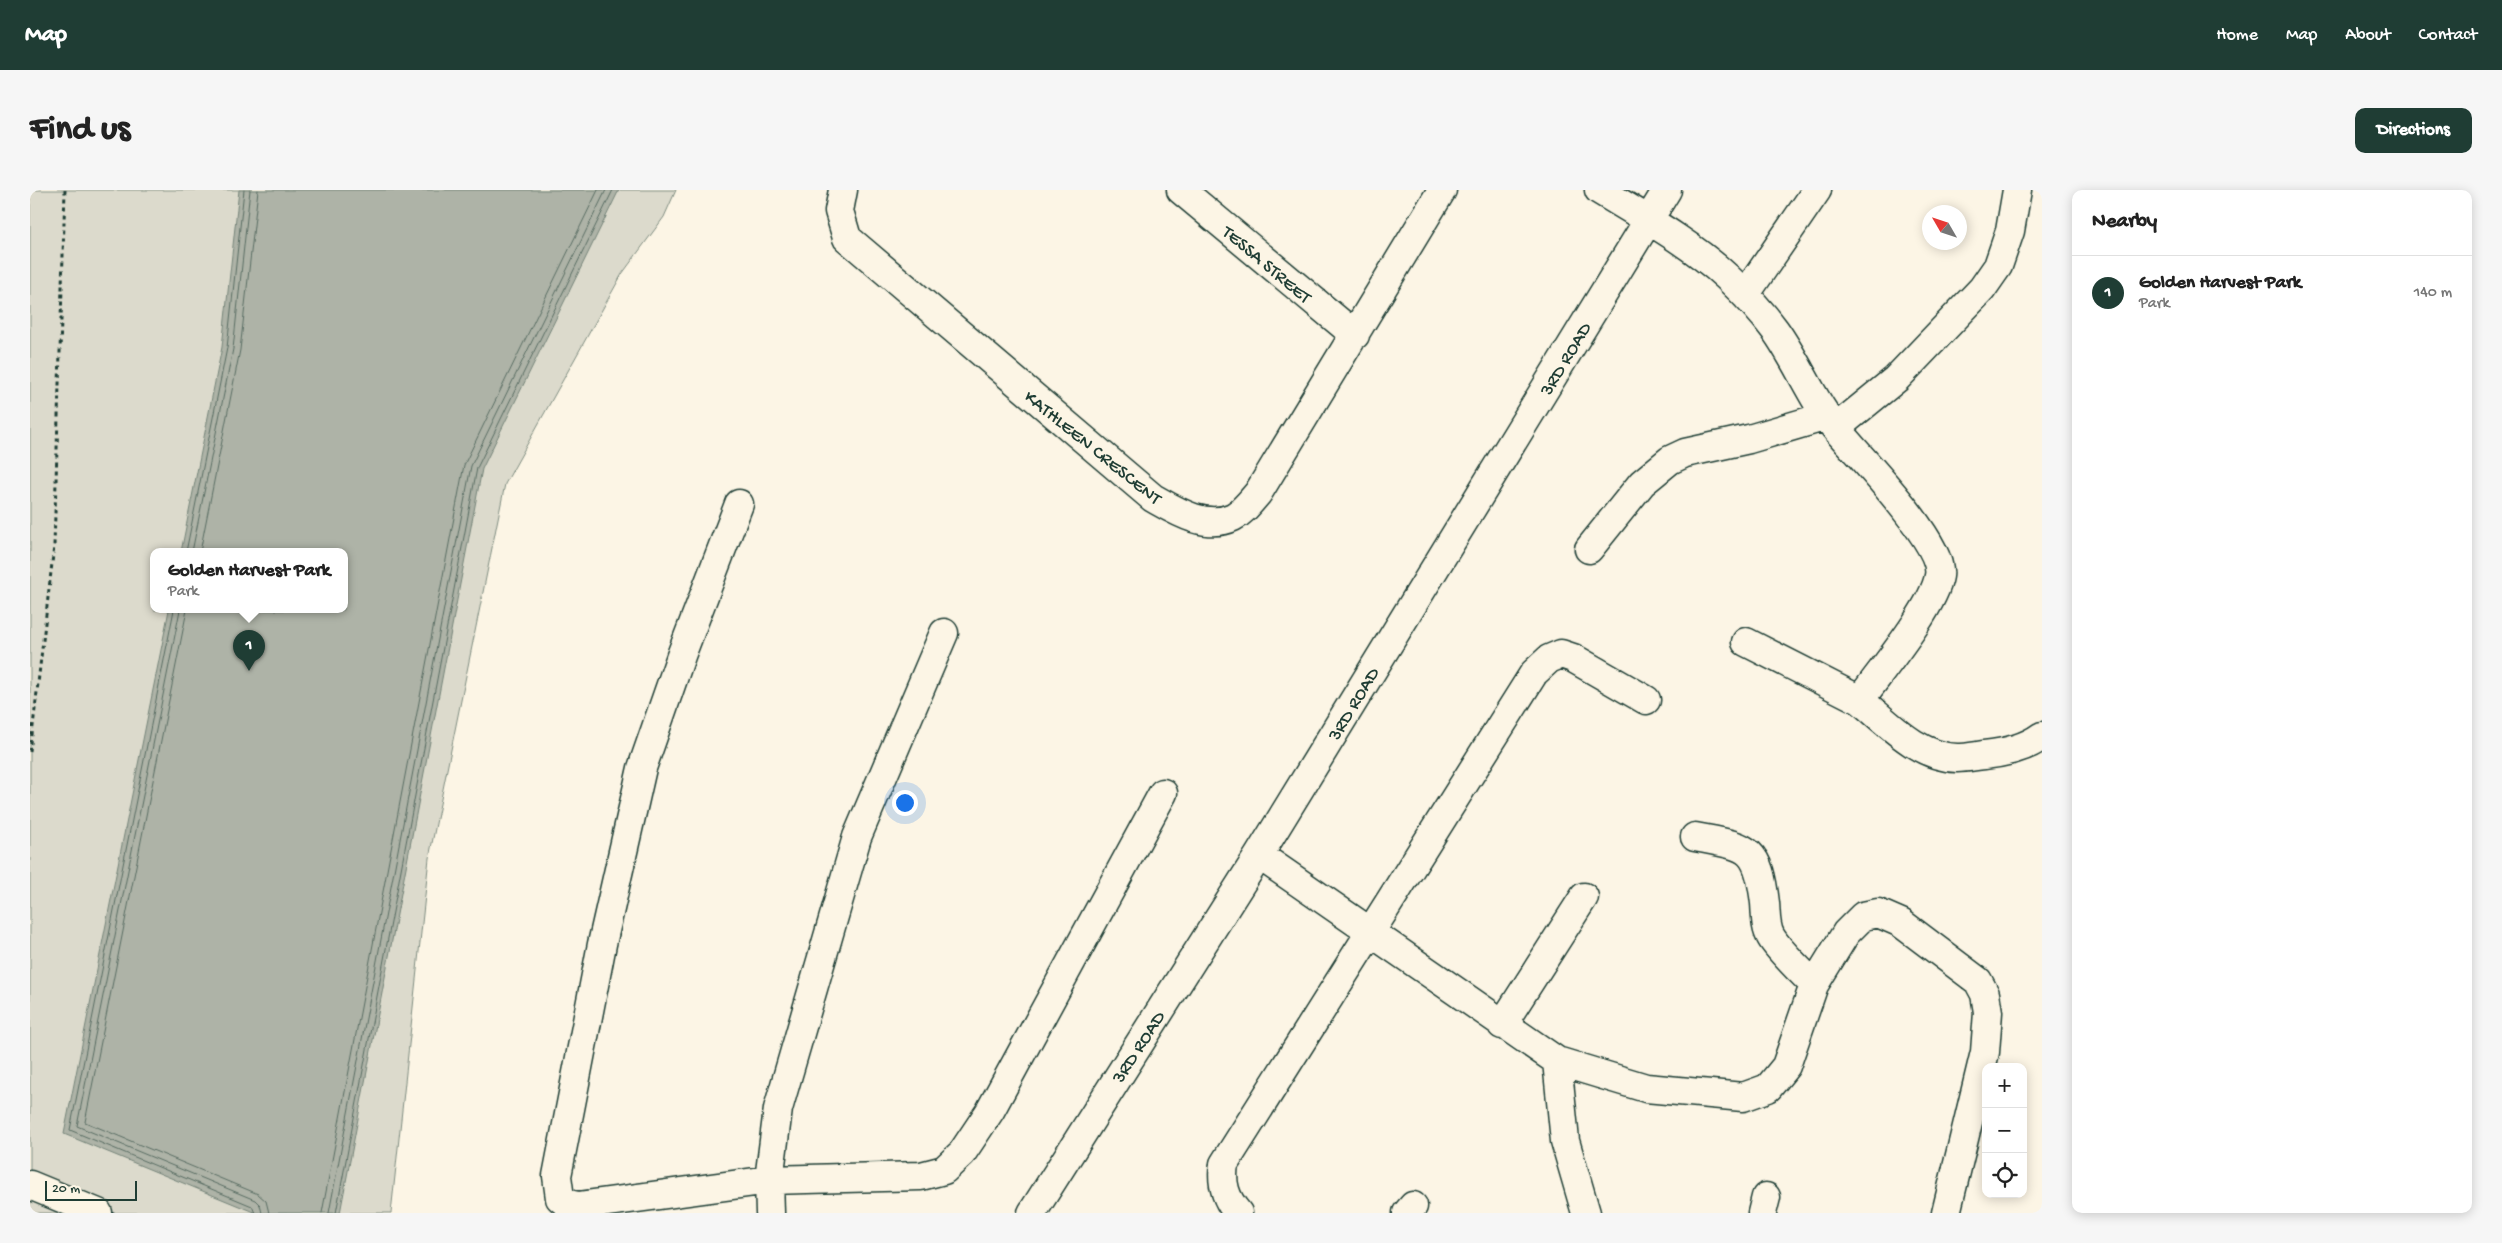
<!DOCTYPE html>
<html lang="en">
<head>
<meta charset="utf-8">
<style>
	:root { --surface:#fff; --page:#f6f6f6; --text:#222; --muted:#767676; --line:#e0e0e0; --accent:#1f3d34 }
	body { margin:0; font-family:"Gochi Hand",sans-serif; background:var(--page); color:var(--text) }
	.controls { position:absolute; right:15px; bottom:15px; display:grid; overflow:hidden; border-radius:10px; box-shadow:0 2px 12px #0003 }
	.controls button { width:45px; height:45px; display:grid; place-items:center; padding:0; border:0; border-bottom:1px solid var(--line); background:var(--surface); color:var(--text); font:25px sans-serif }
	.compass { position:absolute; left:1892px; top:15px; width:45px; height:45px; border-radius:50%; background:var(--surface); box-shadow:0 2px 12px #0003; rotate:309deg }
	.scale { position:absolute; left:15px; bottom:12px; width:92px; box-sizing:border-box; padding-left:5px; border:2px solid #1f3d34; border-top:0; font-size:14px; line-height:18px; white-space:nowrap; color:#1f3d34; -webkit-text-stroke:4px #fcf5e5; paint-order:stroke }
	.you { position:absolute; left:874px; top:612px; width:18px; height:18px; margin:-12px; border:4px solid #fff; border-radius:50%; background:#1a73e8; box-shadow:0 0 0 8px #1a73e833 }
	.badge { display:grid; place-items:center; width:32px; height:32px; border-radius:50%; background:var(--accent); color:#fff; font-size:16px; font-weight:700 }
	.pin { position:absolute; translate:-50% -41px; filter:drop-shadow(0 1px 2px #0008) }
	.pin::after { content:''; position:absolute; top:26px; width:18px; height:15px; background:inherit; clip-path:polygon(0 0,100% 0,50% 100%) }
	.popup { position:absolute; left:120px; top:358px; width:198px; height:65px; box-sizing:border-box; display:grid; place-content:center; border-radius:10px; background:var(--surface); filter:drop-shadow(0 1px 4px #0005); font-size:16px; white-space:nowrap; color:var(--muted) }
	.popup b { font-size:19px; color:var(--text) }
	.popup::after { content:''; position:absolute; left:50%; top:100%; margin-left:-10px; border:10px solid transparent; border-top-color:var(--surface) }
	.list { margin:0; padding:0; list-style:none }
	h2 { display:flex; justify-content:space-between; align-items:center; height:65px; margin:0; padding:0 20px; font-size:21px }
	h2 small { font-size:16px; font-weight:400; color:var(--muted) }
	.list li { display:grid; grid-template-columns:32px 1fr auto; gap:15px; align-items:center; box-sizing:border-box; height:75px; padding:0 20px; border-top:1px solid var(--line) }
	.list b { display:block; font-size:19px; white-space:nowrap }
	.list p { margin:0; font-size:16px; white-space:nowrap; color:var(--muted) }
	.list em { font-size:16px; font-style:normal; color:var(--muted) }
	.icon { flex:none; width:28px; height:28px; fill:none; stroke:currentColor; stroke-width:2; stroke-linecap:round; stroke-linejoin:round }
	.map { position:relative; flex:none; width:2012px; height:1023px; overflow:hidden; border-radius:10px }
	header { display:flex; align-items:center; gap:30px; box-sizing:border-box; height:70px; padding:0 25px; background:var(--accent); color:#fff }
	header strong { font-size:24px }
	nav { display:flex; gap:28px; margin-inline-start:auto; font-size:18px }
	.intro { display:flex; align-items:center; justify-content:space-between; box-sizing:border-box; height:120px; padding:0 30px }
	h1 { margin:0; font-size:35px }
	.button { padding:12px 22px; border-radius:10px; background:var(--accent); color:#fff; font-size:18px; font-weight:700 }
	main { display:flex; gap:30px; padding:0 30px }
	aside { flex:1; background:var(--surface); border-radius:10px; box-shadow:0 2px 12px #0003 }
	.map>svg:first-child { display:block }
	.green { fill:#dcdacc; stroke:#7e8c80; fill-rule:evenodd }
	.water { fill:#aeb3a7; stroke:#758479 }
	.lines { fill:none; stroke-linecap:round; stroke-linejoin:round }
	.shore { stroke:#586c62; stroke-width:1 }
	.street-casing { stroke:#1f3d34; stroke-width:31 }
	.path { stroke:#1f3d34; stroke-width:3; stroke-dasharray:4 4; stroke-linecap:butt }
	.street { stroke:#fcf5e5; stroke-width:28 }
	.labels { text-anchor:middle; stroke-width:4.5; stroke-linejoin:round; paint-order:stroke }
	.street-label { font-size:19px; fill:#1f3d34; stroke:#fcf5e5 }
</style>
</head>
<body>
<header>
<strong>Map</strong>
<nav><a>Home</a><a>Map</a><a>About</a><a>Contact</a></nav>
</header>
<div class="intro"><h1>Find us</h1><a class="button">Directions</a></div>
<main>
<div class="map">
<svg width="2012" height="1023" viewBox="0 0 2012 1023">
	<rect width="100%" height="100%" fill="#fcf5e5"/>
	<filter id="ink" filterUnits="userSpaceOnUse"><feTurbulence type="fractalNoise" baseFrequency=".02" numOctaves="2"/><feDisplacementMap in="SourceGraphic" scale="10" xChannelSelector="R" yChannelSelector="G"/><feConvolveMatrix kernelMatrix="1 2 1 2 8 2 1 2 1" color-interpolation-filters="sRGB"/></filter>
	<g filter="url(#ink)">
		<!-- green -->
		<path class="green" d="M0 0H646L634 27 592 84 475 294 399 668 361 1023H0ZM124 362H314V420H124Z"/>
		<!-- water -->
		<path class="water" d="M209 0H589L452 279 310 1023H226L34 944 139 420H314V362H151L192 157Z"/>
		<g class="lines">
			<!-- shore -->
			<path class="shore" d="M156 362 197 158 214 0
				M162 362 203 159 220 0
				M170 362 210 160 228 0
				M144 420 40 940 222 1016 225 1023
				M150 420 47 936 225 1010 230 1015 232 1023
				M157 420 55 932 228 1004 236 1011 239 1023
				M292 1023 434 275 568 0
				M299 1023 441 276 576 0
				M306 1023 447 278 583 0"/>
			<!-- street casing -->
			<g class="street-casing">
				<path id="street" d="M813 0 809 21 817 48 1123 308C1146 321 1176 340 1203 327 1213 322 1221 311 1228 303L1412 0
					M1151 0 1325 145
					M1569 0C1610 25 1662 54 1697 87 1714 103 1731 121 1745 140 1768 172 1782 210 1807 240 1829 266 1915 354 1909 386 1904 417 1850 482 1830 510 1858 533 1888 567 1927 568 1936 568 1946 566 1954 565 1974 563 1996 558 2012 546
					M1715 105 1787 0
					M1806 238 1866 189 1952 99 1968 76 1980 41 1987 0
					M709 314 652 463 612 578 572 754 527 986 530 1008 538 1014 548 1016 739 990 891 986 914 980 932 963 960 921 1133 603
					M1559 359 1612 293 1640 270 1655 263 1719 249 1797 226
					M1716 452 1830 510
					M1665 647C1718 657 1728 655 1735 713 1736 724 1735 737 1741 747 1749 761 1772 782 1784 795
					M1229 665 1527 871 1616 898 1713 907 1738 898 1756 876 1784 795 1816 743 1833 726 1848 723 1871 733 1948 791 1955 804 1958 822 1955 862 1916 1023
					M1472 835 1554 707
					M1527 871 1535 951 1556 1023
					M0 995 68 1023
					M740 1023 739 990 748 919 827 647 914 443
					M1002 1023 1229 665 1637 0
					M1208 1023C1195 1008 1191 993 1194 974L1504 483 1519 469 1531 464 1543 468 1616 510
					M1377 1023 1383 1016
					M1732 1023 1736 1007"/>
			</g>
			<!-- path -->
			<path class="path" d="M0 562 24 356 35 0"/>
			<!-- street -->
			<use href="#street" class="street"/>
		</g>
	</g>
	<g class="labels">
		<!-- street labels -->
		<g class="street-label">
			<text transform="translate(1238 73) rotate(40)" y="7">TESSA STREET</text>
			<text transform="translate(1534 168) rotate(-59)" y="7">3RD ROAD</text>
			<text transform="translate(1064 256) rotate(39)" y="7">KATHLEEN CRESCENT</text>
			<text transform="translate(1322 513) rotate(-59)" y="7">3RD ROAD</text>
			<text transform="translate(1107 856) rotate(-57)" y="7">3RD ROAD</text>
		</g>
	</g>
</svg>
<div class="controls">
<button>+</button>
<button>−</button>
<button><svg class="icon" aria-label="locate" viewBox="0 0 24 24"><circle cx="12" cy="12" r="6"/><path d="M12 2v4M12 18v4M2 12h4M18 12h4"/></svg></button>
</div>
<svg class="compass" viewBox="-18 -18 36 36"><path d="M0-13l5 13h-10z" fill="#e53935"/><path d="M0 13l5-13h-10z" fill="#767676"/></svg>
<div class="scale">20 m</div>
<div class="you"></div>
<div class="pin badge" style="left:219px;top:481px">1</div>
<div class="popup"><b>Golden Harvest Park</b>Park</div>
</div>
<aside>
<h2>Nearby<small></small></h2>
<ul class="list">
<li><span class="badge">1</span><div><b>Golden Harvest Park</b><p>Park</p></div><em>140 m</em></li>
</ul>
</aside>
</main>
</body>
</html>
